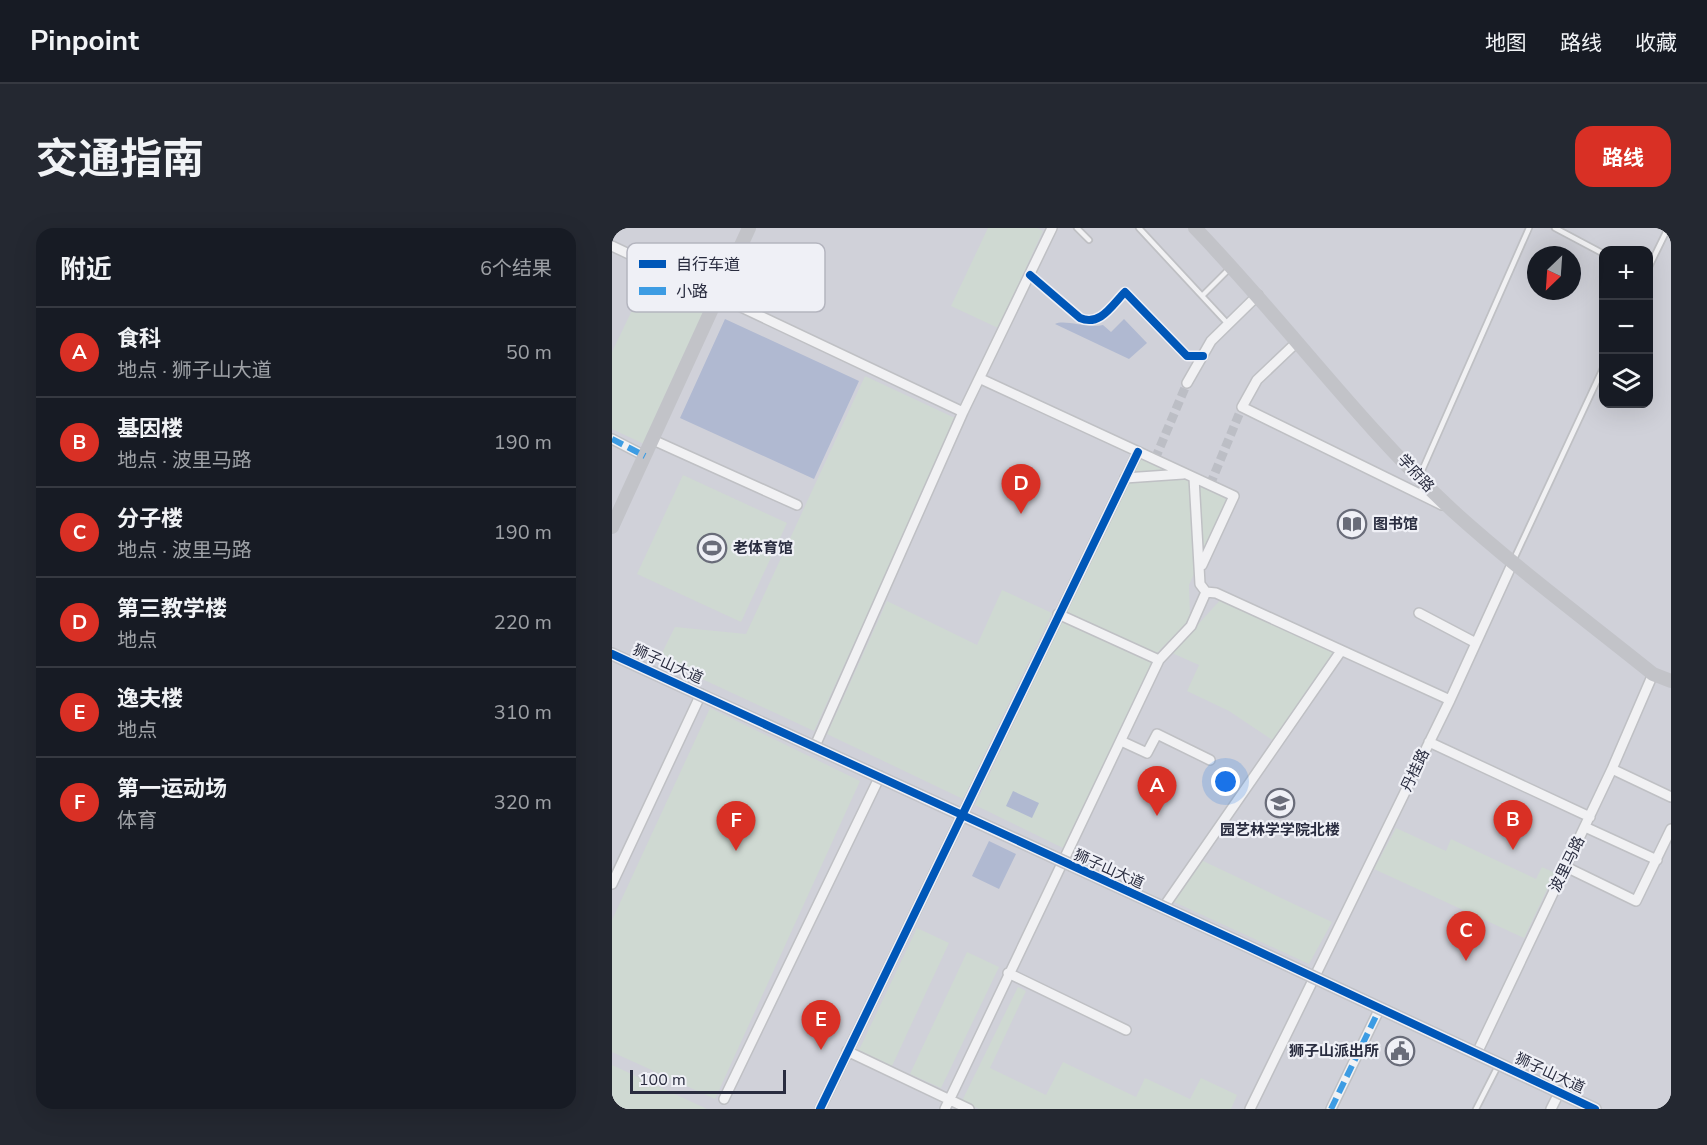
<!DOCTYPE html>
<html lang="zh">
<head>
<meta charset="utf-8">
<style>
	:root { --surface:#171b24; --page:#242831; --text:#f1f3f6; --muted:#9ea1a6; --line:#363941; --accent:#d93025 }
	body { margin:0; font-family:"Nunito Sans","Noto Sans SC",sans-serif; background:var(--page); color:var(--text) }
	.controls { position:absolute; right:18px; top:18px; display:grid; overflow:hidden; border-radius:12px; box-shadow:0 6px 24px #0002 }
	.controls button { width:54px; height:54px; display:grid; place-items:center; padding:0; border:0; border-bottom:2px solid var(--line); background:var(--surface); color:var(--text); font:30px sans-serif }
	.compass { position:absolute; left:915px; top:18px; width:54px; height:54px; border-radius:50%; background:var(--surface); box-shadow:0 6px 24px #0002; rotate:205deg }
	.scale { position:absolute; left:18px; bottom:15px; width:156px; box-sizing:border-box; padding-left:6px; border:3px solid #292c3f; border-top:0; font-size:16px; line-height:21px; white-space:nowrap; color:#292c3f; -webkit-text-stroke:4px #eff0f6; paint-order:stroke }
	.you { position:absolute; left:614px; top:554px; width:21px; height:21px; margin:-15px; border:4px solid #fff; border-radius:50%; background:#1a73e8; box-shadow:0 0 0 9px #1a73e833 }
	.badge { display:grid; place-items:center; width:39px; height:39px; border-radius:50%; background:var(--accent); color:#fff; font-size:20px; font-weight:700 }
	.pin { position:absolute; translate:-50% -50px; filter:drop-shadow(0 2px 3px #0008) }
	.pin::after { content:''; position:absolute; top:32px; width:21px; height:18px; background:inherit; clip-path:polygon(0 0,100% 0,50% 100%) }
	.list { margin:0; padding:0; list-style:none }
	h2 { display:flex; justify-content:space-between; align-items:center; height:78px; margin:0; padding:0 24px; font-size:26px }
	h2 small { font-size:20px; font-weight:400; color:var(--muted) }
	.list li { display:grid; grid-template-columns:39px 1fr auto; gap:18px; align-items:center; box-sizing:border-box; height:90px; padding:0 24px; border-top:2px solid var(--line) }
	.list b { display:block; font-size:22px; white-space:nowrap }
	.list p { margin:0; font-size:20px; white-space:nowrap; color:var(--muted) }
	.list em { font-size:20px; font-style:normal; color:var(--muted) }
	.icon { flex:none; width:33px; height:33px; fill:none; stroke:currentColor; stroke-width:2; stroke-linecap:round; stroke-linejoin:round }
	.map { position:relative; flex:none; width:1059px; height:881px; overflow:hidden; border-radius:18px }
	header { display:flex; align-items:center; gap:36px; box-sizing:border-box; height:84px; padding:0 30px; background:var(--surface); border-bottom:2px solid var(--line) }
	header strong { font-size:28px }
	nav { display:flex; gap:33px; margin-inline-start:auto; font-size:21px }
	.intro { display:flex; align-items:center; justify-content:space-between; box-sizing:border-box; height:144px; padding:0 36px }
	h1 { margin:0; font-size:42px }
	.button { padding:15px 27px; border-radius:18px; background:var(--accent); color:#fff; font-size:21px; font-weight:700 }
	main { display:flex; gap:36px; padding:0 36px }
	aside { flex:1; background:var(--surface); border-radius:18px; box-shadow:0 6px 24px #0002 }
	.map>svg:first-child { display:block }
	.built { fill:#d0d1d9; fill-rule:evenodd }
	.green { fill:#cfd9d2 }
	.water { fill:#b0b9d1 }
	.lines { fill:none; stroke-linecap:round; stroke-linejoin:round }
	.street-tunnel { stroke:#bcbec5; stroke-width:9; stroke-dasharray:9 4.5; stroke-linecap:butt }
	.lane-casing { stroke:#bfc0c4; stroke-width:8 }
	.street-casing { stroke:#bfc0c4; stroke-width:12 }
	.lane { stroke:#f1f1f3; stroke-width:4.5 }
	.street { stroke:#f1f1f3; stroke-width:9 }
	.secondary { stroke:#c2c3c8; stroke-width:14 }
	.quiet { stroke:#3d9ce3; stroke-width:6; stroke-dasharray:12 6; stroke-linecap:butt }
	.cycleway-casing { stroke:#eff0f6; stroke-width:11 }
	.cycleway { stroke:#0057b8; stroke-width:8 }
	.labels { text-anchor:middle; stroke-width:4.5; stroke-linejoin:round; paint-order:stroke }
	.street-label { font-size:15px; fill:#292c3f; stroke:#eff0f6 }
	.poi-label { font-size:15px; font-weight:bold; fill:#292c3f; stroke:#eff0f6; text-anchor:start }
	.key { fill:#eff0f6; stroke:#b4b5bf; stroke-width:1.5 }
	.key-label { font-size:16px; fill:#292c3f }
</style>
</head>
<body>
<header>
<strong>Pinpoint</strong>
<nav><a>地图</a><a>路线</a><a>收藏</a></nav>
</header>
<div class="intro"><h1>交通指南</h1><a class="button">路线</a></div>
<main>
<aside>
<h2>附近<small>6个结果</small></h2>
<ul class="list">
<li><span class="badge">A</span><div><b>食科</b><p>地点 · 狮子山大道</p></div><em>50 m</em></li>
<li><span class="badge">B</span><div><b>基因楼</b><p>地点 · 波里马路</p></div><em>190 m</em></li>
<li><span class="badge">C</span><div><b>分子楼</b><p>地点 · 波里马路</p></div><em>190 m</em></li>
<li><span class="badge">D</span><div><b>第三教学楼</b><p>地点</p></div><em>220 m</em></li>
<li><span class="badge">E</span><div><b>逸夫楼</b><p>地点</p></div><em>310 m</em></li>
<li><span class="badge">F</span><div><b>第一运动场</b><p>体育</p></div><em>320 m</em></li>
</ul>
</aside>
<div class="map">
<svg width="1059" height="881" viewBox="0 0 1059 881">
	<rect width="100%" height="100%" fill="#e1e2e6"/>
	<!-- built -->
	<path class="built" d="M0 0H1059V881H0ZM992 22H1036V176H992ZM924 27H960V63H924Z"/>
	<!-- green -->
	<path class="green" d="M376 0H425L431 3 386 100 339 78Z
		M38 45 94 71 96 80 32 216 0 201V124Z
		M253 148 345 191 202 503 47 431 63 399 134 406Z
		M527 230 616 271 577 357 578 391 545 425 451 620 363 577Z
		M71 247 175 295 129 394 25 346Z
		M390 362 440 385 351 571 215 506 275 373 365 417Z
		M611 369 724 424 662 513 617 483 575 463 587 437 560 425Z
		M98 480 248 553 103 871 0 824V692Z
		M784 600 834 623 839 611 924 651 930 639 943 645 912 710 762 641Z
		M589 632 720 694 697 736 560 673Z
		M305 700 337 715 280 838 247 822Z
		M355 724 387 739 329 860 298 846Z
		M406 759 414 763 378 840 434 867 451 834 524 869 533 850 578 871 589 850 625 867 619 881H367L350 873Z
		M0 837 95 881H0Z"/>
	<!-- water -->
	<path class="water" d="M113 91 247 153 202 251 68 190Z
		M512 91 535 115 517 131 443 96C453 91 476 101 491 97L499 104Z
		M401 563 427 575 420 590 394 578Z
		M377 613 404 626 387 661 360 648Z"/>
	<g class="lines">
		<!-- street-tunnel -->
		<path class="street-tunnel" d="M543 231 575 155
			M598 257 630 179"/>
		<!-- lane casing -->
		<g class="lane-casing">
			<path id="lane" d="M465 0 477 12
				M527 0 616 96
				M943 0 992 26
				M1036 41 1056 0
				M591 67 619 39
				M808 247 917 0
				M902 331 992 138
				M864 881 886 838"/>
		</g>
		<!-- street casing -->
		<g class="street-casing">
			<path id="street" d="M0 18 351 184
				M685 114 645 152 630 179 830 277
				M369 151 622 268 590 337
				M575 155 599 113 646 67
				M0 211 33 228
				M41 212 185 277
				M513 250 571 246
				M582 250 588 356 594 364 604 365 838 472
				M807 385 864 415
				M446 386 547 432
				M509 513 535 525 545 506 598 532
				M817 514 978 589
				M203 518 351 184 440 0
				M1000 541 1059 569
				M973 599 1045 632
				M954 639 1024 673 1059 601
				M0 656 89 466
				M551 680 729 423
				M396 745 514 802
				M235 823 357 881
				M865 825 1000 541 1041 446
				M112 871 268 548
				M208 881 526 224
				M333 881 547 432 579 398 594 364
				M638 881 838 472 901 334
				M719 881 768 780
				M939 881 947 865"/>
		</g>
		<!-- lane -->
		<use href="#lane" class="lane"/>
		<!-- street -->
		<use href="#street" class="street"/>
		<!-- secondary -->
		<path class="secondary" d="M583 0C671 91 747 196 840 282 904 340 974 392 1041 446L1059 453
			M0 299 137 0
			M0 426 635 718 983 881"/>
		<!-- quiet -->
		<path class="quiet" d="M0 211 33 228
			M719 881 768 780"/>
		<!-- cycleway casing -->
		<g class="cycleway-casing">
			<path id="cycleway" d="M418 47 468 90C488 99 500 77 513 64L575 128H591
				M0 426 635 718 983 881
				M208 881 526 224"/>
		</g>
		<!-- cycleway -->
		<use href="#cycleway" class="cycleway"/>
	</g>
	<!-- icons -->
	<defs>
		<g id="library-ring" transform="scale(1.5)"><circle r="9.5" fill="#eff0f6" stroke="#696c79" stroke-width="1.5"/><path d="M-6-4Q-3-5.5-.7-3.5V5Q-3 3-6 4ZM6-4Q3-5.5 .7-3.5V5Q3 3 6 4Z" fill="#696c79"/></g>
		<g id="stadium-ring" transform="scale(1.5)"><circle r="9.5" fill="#eff0f6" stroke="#696c79" stroke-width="1.5"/><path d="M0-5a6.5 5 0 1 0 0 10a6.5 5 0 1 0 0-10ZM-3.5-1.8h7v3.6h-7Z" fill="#696c79"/></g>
		<g id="school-ring" transform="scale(1.5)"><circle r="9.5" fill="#eff0f6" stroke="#696c79" stroke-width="1.5"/><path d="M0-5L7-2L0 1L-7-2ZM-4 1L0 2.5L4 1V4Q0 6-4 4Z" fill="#696c79"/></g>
		<g id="civic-ring" transform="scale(1.5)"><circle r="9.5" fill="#eff0f6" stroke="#696c79" stroke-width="1.5"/><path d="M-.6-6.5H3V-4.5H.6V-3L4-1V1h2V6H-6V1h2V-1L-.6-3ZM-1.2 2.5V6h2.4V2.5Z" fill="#696c79"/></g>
	</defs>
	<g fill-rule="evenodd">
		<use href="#library-ring" x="740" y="296"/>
		<use href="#stadium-ring" x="100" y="320"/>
		<use href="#school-ring" x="668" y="575"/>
		<use href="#civic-ring" x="788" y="823"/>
	</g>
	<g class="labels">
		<!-- street labels -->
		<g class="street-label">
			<text transform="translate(804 245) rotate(47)" y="5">学府路</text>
			<text transform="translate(56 436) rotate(24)" y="5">狮子山大道</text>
			<text transform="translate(803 542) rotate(-64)" y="5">丹桂路</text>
			<text transform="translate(955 636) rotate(-64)" y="5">波里马路</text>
			<text transform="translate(497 641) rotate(24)" y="5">狮子山大道</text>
			<text transform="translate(938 845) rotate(25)" y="5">狮子山大道</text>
		</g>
		<!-- poi labels -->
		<g class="poi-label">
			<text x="761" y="301">图书馆</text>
			<text x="121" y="325">老体育馆</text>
			<text x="668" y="607" text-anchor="middle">园艺林学学院北楼</text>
			<text x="767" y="828" text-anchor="end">狮子山派出所</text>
		</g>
	</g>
	<!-- legend -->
	<rect x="15" y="15" width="198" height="69" rx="9" class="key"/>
	<rect x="27" y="32" width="27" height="8" fill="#0057b8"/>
	<rect x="27" y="59" width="27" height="8" fill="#3d9ce3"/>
	<g class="key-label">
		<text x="64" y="42">自行车道</text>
		<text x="64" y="69">小路</text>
	</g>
</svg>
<div class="controls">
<button>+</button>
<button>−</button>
<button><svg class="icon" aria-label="layers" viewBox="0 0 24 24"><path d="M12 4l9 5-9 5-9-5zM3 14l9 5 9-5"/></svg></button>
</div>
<svg class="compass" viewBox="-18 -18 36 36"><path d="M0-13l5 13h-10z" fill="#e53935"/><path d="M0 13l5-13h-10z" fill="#9ea1a6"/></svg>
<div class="scale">100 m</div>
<div class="you"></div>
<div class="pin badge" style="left:545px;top:588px">A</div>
<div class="pin badge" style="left:901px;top:622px">B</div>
<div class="pin badge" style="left:854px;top:733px">C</div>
<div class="pin badge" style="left:409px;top:286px">D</div>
<div class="pin badge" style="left:209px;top:822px">E</div>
<div class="pin badge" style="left:124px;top:623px">F</div>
</div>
</main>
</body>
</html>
